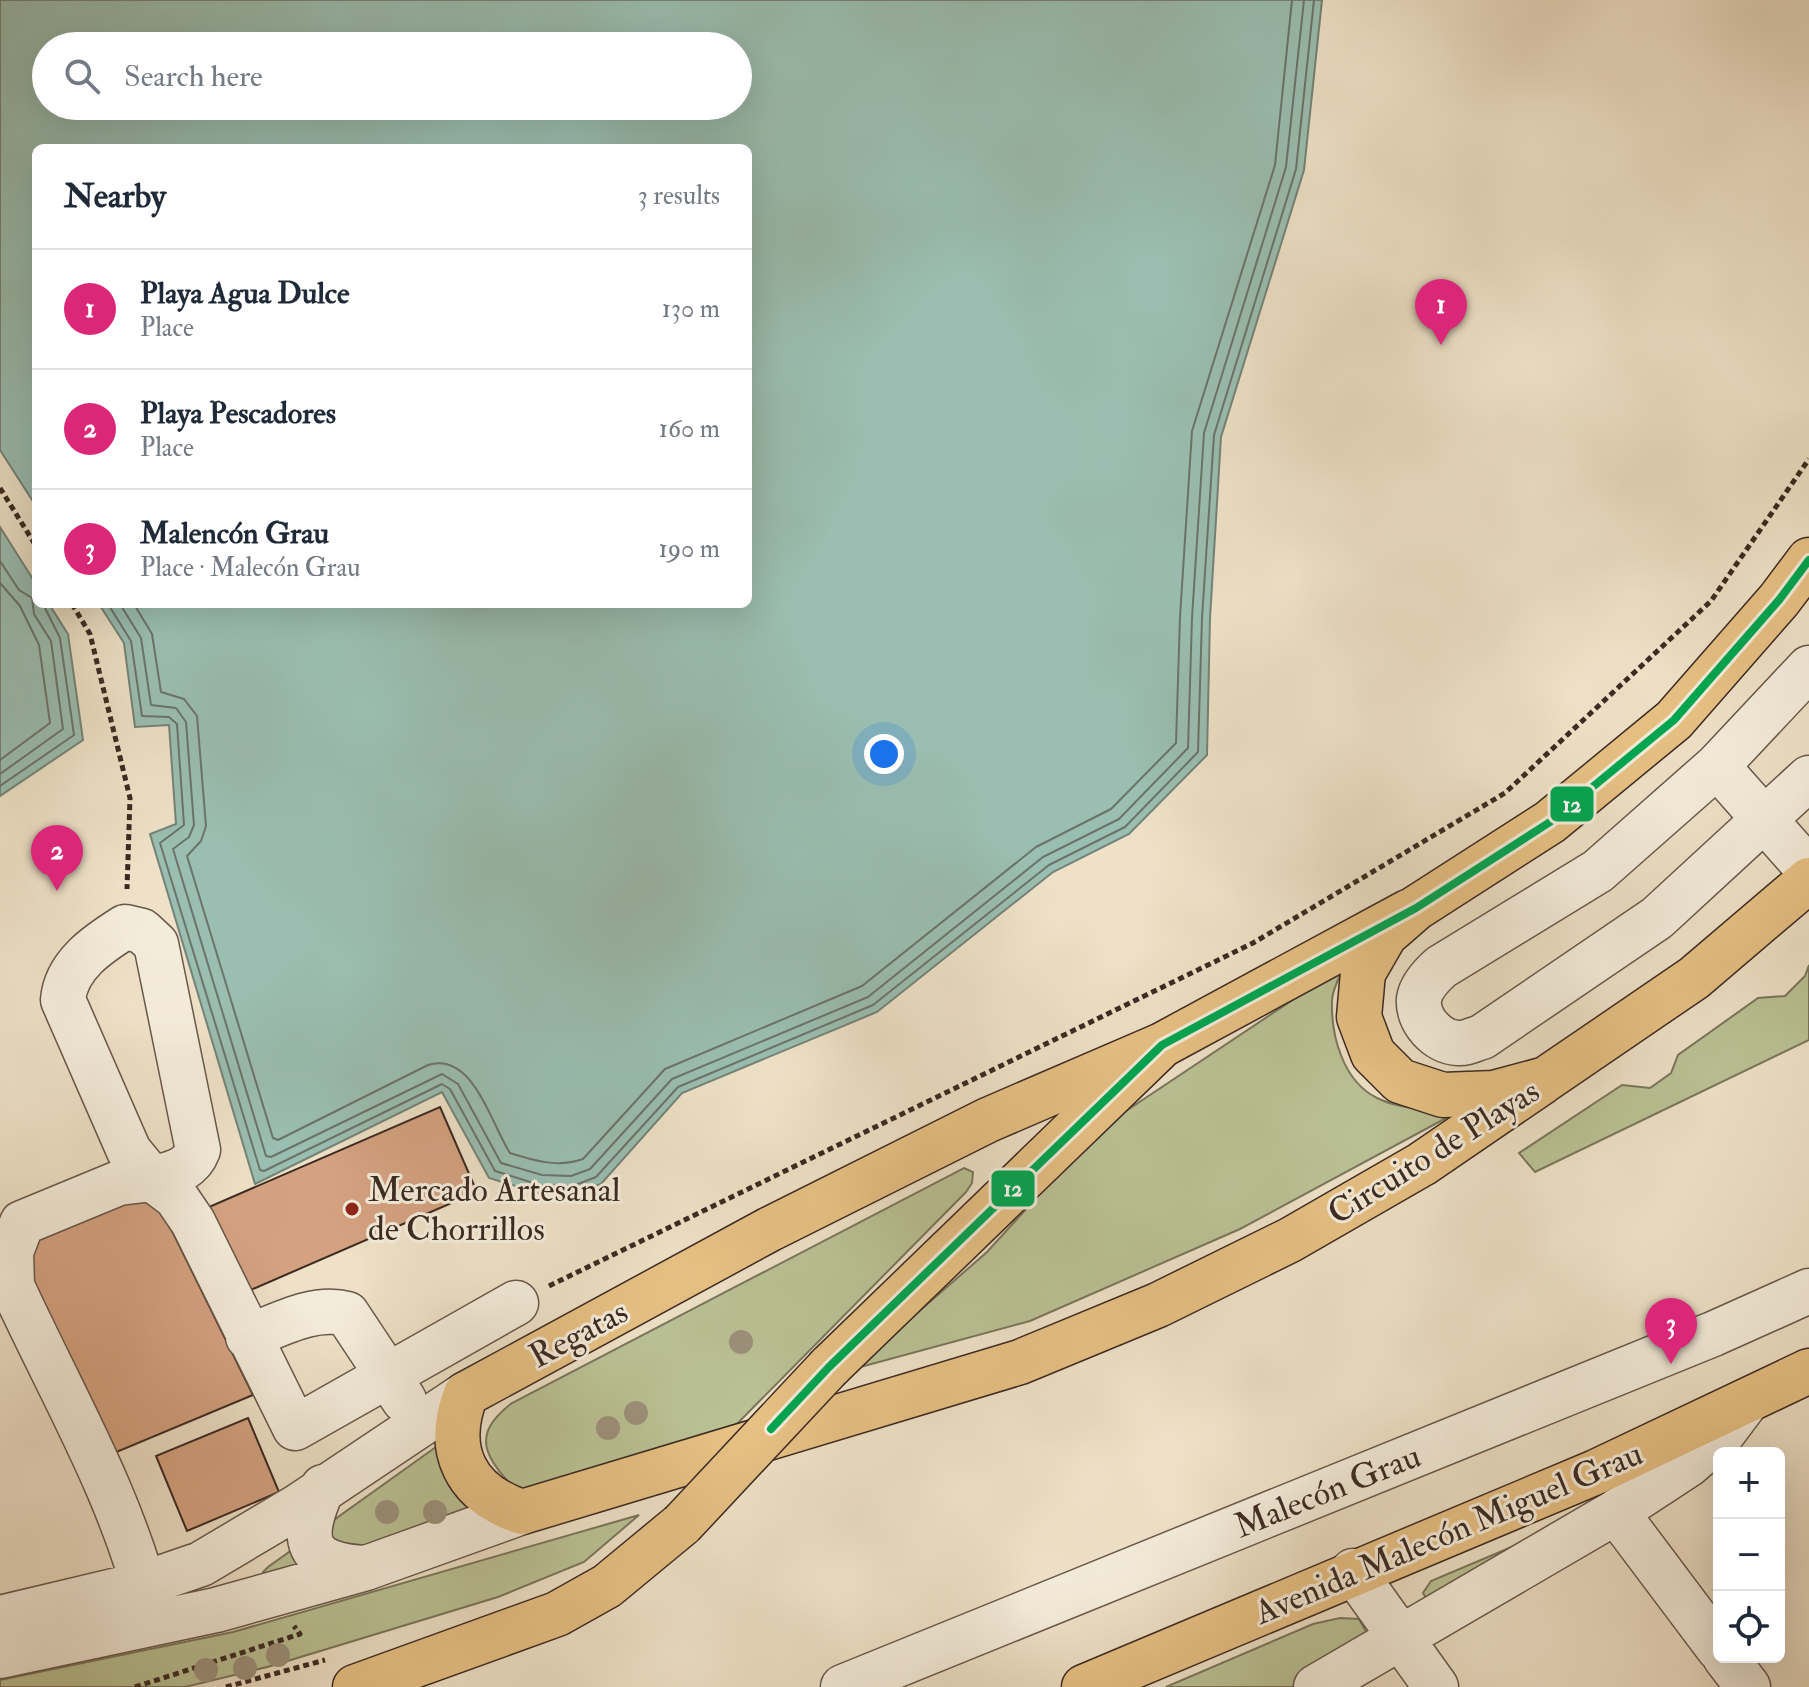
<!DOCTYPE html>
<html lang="en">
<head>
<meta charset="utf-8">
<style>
	:root { --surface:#fff; --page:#f2f2f3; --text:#1f2937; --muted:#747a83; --line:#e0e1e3; --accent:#db2777 }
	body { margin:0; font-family:"IM FELL Double Pica",serif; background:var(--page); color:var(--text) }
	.controls { position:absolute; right:24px; bottom:24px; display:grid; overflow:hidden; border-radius:12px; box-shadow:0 8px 32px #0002 }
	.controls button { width:72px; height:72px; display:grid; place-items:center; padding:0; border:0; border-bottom:2px solid var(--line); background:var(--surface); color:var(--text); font:40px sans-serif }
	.you { position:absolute; left:884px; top:754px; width:28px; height:28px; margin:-20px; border:6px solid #fff; border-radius:50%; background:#1a73e8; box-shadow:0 0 0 12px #1a73e833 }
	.badge { display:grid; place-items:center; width:52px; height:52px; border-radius:50%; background:var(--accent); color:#fff; font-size:26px; font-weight:700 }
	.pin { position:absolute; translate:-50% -66px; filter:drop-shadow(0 2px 4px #0008) }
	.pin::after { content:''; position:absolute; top:42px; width:28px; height:24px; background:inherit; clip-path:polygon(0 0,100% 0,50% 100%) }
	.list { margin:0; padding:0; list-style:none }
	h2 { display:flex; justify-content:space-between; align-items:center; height:104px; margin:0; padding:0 32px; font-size:34px }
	h2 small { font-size:26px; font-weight:400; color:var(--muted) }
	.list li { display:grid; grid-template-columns:52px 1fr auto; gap:24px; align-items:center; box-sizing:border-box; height:120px; padding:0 32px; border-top:2px solid var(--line) }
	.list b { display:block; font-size:30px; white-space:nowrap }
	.list p { margin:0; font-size:26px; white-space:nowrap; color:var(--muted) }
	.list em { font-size:26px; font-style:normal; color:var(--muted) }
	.icon { flex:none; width:44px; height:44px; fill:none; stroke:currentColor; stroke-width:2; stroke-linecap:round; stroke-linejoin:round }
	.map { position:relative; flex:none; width:1809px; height:1687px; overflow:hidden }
	.search { position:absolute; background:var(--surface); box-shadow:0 8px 32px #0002; left:32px; top:32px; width:720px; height:88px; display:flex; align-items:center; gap:20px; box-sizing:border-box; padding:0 28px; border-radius:44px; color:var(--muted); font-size:30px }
	.panel { position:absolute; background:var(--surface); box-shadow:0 8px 32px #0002; left:32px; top:144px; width:720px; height:464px; border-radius:12px }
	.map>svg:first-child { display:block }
	.green { fill:#bac295; stroke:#7a765c; stroke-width:2 }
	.water { fill:#9abeb1; stroke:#748378; stroke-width:2; fill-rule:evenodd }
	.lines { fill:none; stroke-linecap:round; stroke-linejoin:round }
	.shore { stroke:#6a746a; stroke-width:2 }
	.building { fill:#d4a281; stroke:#3b2a22; stroke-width:2 }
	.minor-casing { stroke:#68584b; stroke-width:47 }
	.major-casing { stroke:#3b2a22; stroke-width:47 }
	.highway-casing { stroke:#3b2a22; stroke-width:47 }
	.path { stroke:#3b2a22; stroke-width:5; stroke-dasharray:6 4; stroke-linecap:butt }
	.minor { stroke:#f4ecdb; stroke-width:44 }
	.major { stroke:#e7c084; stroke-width:44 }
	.highway { stroke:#e7c084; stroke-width:44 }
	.major-bridge-casing { stroke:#3b2a22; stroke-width:47; stroke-linecap:butt }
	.major-bridge { stroke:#e7c084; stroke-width:44 }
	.bus-1-casing { stroke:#f4ecdb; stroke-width:14 }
	.bus-1 { stroke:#00a651; stroke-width:8 }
	.tree { fill:#9d917c }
	.poi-dot { fill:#8f2418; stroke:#f4ecdb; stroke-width:3 }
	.labels { text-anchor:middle; stroke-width:6; stroke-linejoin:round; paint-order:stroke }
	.street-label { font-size:34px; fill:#3b2a22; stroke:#f4ecdb }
	.poi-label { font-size:34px; fill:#3b2a22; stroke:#f4ecdb; text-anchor:start }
	.line-badge { stroke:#f4ecdb; stroke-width:3 }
	.badge-label { font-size:22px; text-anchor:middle; font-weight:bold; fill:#fff }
</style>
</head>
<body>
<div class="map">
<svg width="1809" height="1687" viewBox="0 0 1809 1687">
	<rect width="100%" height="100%" fill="#eee1c7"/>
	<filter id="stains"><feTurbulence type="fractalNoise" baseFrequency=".0025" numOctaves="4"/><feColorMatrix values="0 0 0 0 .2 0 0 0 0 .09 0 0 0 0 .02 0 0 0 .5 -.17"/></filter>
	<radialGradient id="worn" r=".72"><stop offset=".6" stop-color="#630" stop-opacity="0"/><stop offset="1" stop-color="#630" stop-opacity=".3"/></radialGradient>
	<!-- green -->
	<path class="green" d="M1345 965C1340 976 1332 989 1332 1001 1331 1036 1343 1081 1377 1098 1403 1111 1435 1109 1463 1109L1240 1229 1030 1321 853 1369 987 1252 1099 1129Z
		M1809 965V1040L1535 1172 1519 1153 1622 1085 1650 1088 1671 1073 1678 1055 1758 998 1785 996 1805 976Z
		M964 1168 973 1172 972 1183 966 1192 727 1434 517 1492C487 1458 468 1437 512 1403Z
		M436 1447H441L481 1514 264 1578 263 1572 268 1567Z
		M1613 1504 1427 1600 1423 1593 1431 1581Z
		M639 1515 584 1562 498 1597 271 1666 185 1687H0V1680L233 1632Z
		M1340 1618 1359 1619 1369 1637 1300 1687H1166L1313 1624Z"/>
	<!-- water -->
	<path class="water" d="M0 0H1322L1304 170 1221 437 1210 618 1207 755 1129 834 1053 872 877 1012 682 1093 601 1184 574 1194 538 1193 489 1178 442 1092 255 1184 150 834 176 824 169 725 135 727 124 643 99 604H748V148H36V506L0 450ZM46 46H738V106H46Z
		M0 527 36 584V604H49L68 634 83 740 0 796Z"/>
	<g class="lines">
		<!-- shore -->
		<path class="shore" d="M0 561 19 590 32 598 34 614 51 641 63 729 0 774
			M0 583 20 606 39 645 50 723 0 760
			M108 604 131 641 142 716 169 717 177 724 184 825 160 843 260 1170 264 1171 442 1084 450 1089 495 1171 540 1185 573 1186 596 1177 678 1087 873 1005 1049 865 1125 827 1198 752 1202 618 1214 435 1296 169 1314 0
			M120 604 141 638 151 705 176 708 186 722 194 825 189 837 173 849 266 1156 271 1157 442 1074 458 1084 501 1163 542 1175 571 1176 590 1169 672 1079 868 997 1043 857 1119 819 1188 748 1192 618 1204 433 1286 167 1304 0
			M134 604 152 634 161 692 184 699 197 716 206 826 201 841 187 856 273 1138 278 1140 428 1065C473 1051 491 1124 510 1153 535 1161 558 1168 583 1159L665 1069 862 986 1036 847 1111 809 1176 743 1180 617 1192 431 1275 165 1292 0
			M0 786 74 735 60 638 43 604"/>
	</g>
	<!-- building -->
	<path class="building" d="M440 1107 477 1192 246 1292 209 1207Z
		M152 1190 253 1395 107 1456 19 1245Z
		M248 1418 279 1492 187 1531 156 1456Z"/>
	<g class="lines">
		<!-- minor casing -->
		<g class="minor-casing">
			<path id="minor" d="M1809 668 1717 766 1598 871 1441 967C1432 975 1421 986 1419 999 1417 1020 1437 1042 1458 1043 1465 1044 1475 1039 1482 1037L1657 918 1809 778
				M1717 766 1809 870
				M125 927 142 931 156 944 198 1150C190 1171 172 1173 152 1179L129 1151 63 1000C66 965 98 944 125 927Z
				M0 1285 12 1286C61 1393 122 1495 150 1610
				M12 1286 11 1252 22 1223 119 1183 152 1179 176 1197 193 1222 295 1428 516 1303
				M248 1337C279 1325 314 1305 347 1314L404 1400
				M323 1487C299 1540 304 1565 366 1568
				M1616 1512 1719 1649
				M1353 1571 1436 1687
				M0 1618 143 1584 201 1564 297 1507 466 1394
				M0 1656 216 1610 366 1568 522 1512
				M1725 1657 1748 1687
				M843 1687 1713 1334 1809 1291
				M1316 1687 1616 1512 1689 1464 1720 1437 1747 1401"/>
		</g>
		<!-- major casing -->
		<g class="major-casing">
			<path id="major" d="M1162 1045 988 1120 770 1229 466 1394C444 1450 465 1493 522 1512L1020 1362 1158 1305 1290 1240 1422 1164 1542 1082
				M829 1367 1162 1045 1408 912
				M355 1687 557 1614 607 1586 682 1524
				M1084 1687 1596 1472 1809 1371"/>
		</g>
		<!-- highway casing -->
		<g class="highway-casing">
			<path id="highway" d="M1809 560 1779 600 1674 720 1550 822 1416 908 1385 935 1363 973 1359 1017 1373 1054 1400 1081 1443 1095 1494 1093 1546 1079 1694 978 1809 880"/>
		</g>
		<!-- path -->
		<path class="path" d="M0 488 36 546
			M72 604 90 634 130 798 127 889
			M549 1286 1253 943 1505 793 1711 601 1809 459
			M135 1687 300 1634 294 1626
			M226 1687 325 1660"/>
		<!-- minor -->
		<use href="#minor" class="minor"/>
		<!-- major -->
		<use href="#major" class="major"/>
		<!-- highway -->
		<use href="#highway" class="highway"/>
		<!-- major-bridge casing -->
		<g class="major-bridge-casing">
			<path id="major-bridge" d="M682 1524 829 1367"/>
		</g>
		<!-- major-bridge -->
		<use href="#major-bridge" class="major-bridge"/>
		<!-- bus-1 casing -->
		<g class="bus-1-casing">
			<path id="bus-1" d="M771 1429 829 1367 1162 1045 1416 908 1550 822 1674 720 1779 600 1809 560"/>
		</g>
		<!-- bus-1 -->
		<use href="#bus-1" class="bus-1"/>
	</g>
	<!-- trees -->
	<g class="tree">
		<circle cx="741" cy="1342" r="12"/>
		<circle cx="636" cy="1413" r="12"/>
		<circle cx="608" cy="1428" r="12"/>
		<circle cx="387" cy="1512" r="12"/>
		<circle cx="435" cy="1512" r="12"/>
		<circle cx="278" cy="1655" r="12"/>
		<circle cx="245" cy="1668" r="12"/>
		<circle cx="206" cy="1670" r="12"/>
	</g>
	<!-- markers -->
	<circle class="poi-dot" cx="352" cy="1209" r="8"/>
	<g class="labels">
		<!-- street labels -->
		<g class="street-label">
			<text transform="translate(1433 1151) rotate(-32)" y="12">Circuito de Playas</text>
			<text transform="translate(578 1333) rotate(-28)" y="12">Regatas</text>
			<text transform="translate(1327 1490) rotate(-22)" y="12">Malecón Grau</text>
			<text transform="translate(1448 1532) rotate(-23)" y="12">Avenida Malecón Miguel Grau</text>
		</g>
		<!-- poi labels -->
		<g class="poi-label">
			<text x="368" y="1201">Mercado Artesanal<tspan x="368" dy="39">de Chorrillos</tspan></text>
		</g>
	</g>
	<g class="line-badge">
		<rect x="1549" y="785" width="46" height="38" rx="8" fill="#00a651"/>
		<rect x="990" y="1169" width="46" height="39" rx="8" fill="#00a651"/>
	</g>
	<g class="badge-label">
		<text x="1572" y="812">12</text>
		<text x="1013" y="1196">12</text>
	</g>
	<rect width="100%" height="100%" filter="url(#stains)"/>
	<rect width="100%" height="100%" fill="url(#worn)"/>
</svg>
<div class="controls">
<button>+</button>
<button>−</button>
<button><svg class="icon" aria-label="locate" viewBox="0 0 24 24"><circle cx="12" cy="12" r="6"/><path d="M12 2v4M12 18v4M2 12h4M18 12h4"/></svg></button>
</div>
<div class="you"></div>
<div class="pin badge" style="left:1441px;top:345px">1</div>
<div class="pin badge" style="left:57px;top:891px">2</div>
<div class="pin badge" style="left:1671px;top:1364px">3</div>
<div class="search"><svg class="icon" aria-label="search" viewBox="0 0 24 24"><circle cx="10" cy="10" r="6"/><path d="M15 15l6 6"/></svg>Search here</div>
<section class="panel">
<h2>Nearby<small>3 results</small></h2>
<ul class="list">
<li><span class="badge">1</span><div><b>Playa Agua Dulce</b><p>Place</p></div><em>130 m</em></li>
<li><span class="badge">2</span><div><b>Playa Pescadores</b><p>Place</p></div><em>160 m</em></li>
<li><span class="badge">3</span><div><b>Malencón Grau</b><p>Place · Malecón Grau</p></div><em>190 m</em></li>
</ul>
</section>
</div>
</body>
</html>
